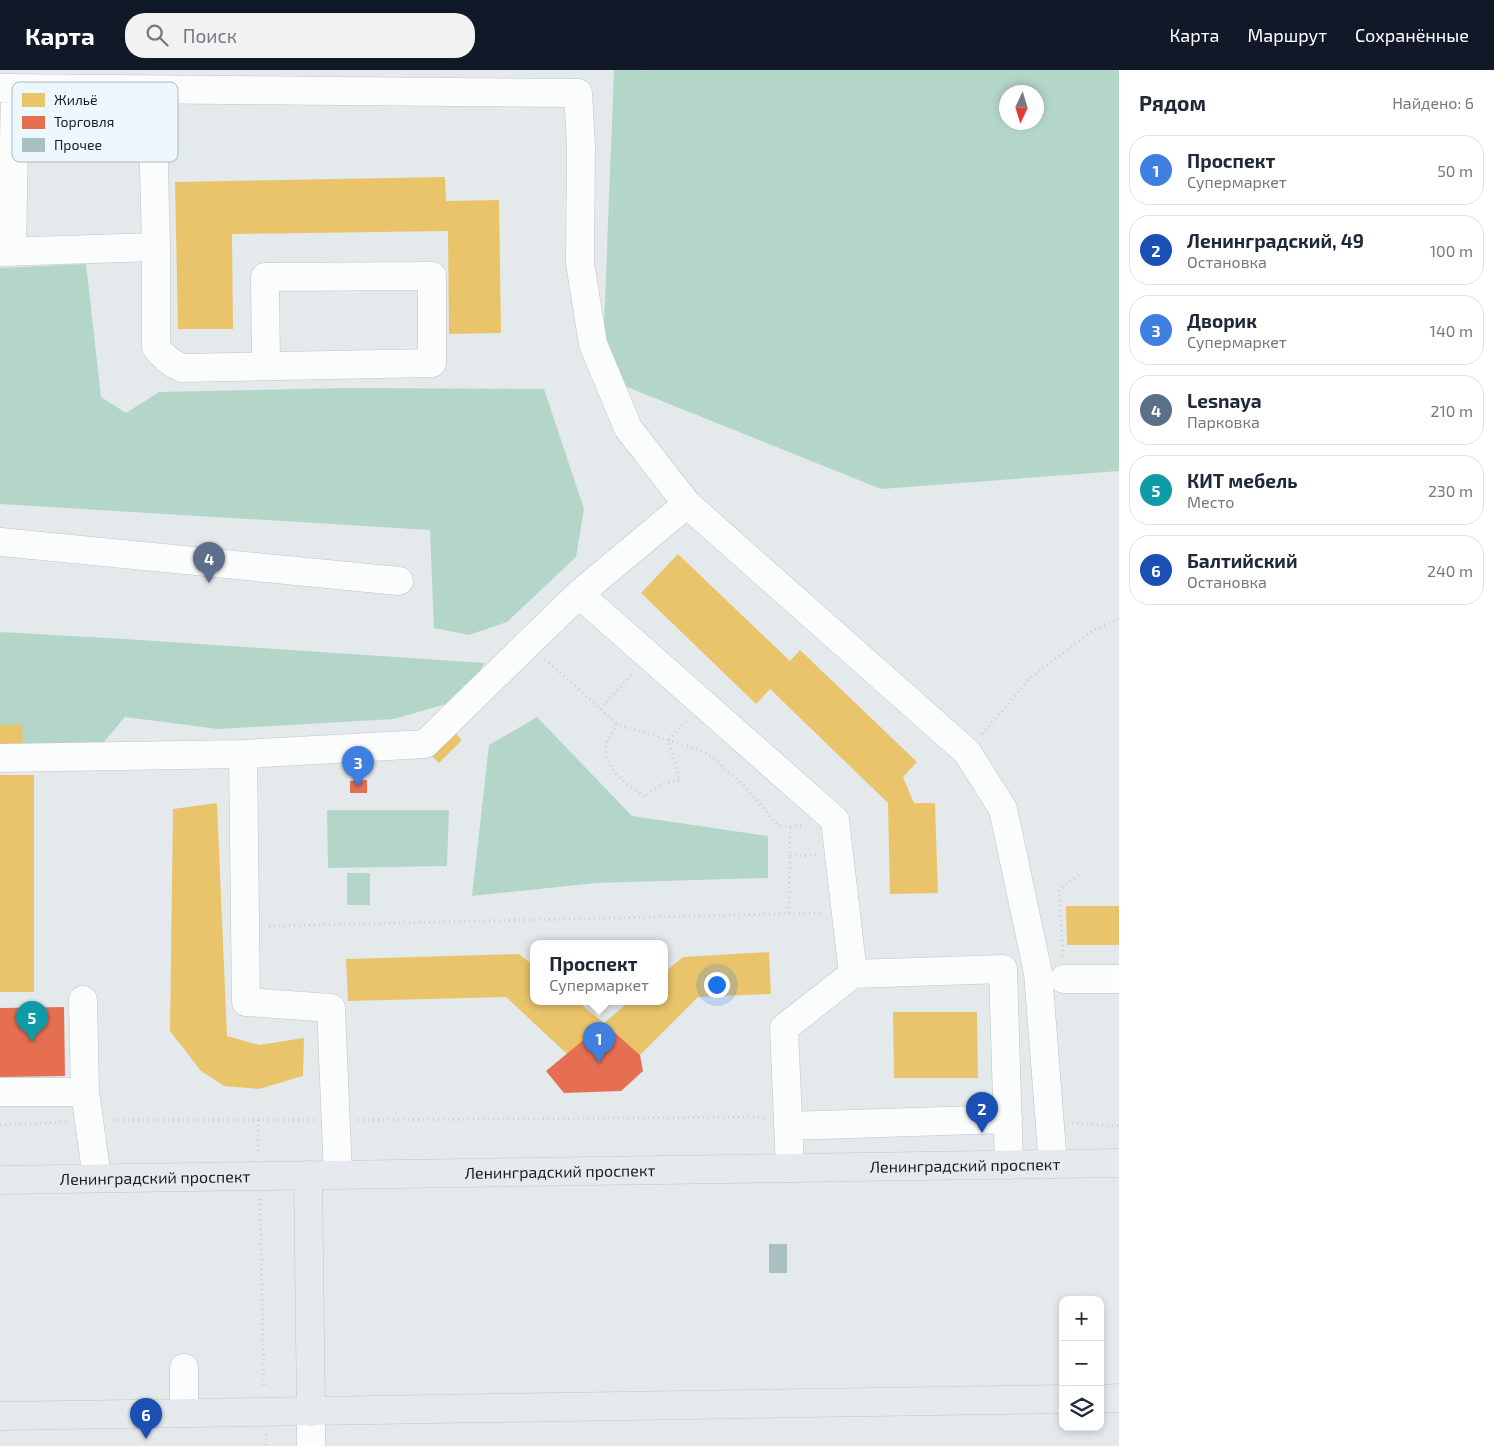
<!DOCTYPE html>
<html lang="ru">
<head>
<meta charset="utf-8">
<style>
	:root { --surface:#fff; --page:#f2f2f3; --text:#1f2937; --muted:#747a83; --line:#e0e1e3; --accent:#111827 }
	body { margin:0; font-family:"Exo 2",sans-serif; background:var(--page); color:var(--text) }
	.controls { position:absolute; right:15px; bottom:15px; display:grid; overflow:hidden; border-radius:10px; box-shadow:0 2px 8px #0003 }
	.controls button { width:45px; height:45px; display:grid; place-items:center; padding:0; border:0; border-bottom:1px solid var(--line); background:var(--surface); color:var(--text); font:25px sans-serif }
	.compass { position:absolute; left:999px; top:15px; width:45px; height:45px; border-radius:50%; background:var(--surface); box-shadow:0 2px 8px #0003; rotate:184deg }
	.you { position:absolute; left:716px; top:914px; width:18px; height:18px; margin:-12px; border:4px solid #fff; border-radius:50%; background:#1a73e8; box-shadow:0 0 0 8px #1a73e833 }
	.badge { display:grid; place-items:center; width:32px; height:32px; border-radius:50%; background:var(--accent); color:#fff; font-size:16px; font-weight:700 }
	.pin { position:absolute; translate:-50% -41px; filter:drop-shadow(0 1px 2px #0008) }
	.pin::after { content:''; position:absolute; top:26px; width:18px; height:15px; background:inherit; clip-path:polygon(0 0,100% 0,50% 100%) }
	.popup { position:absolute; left:530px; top:870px; width:138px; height:65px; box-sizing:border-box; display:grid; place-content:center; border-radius:10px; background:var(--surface); filter:drop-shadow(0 1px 4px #0005); font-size:16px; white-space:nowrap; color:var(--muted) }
	.popup b { font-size:19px; color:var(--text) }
	.popup::after { content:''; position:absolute; left:50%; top:100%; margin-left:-10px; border:10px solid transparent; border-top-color:var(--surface) }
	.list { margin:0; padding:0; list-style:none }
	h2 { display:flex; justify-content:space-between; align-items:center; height:65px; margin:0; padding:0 20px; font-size:21px }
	h2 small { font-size:16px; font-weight:400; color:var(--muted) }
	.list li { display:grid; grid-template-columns:32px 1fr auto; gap:15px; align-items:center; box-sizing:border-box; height:70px; margin:0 10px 10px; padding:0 10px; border:1px solid var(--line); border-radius:20px }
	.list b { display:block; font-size:19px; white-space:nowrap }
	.list p { margin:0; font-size:16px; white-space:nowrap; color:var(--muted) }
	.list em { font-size:16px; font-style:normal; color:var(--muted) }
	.icon { flex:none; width:28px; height:28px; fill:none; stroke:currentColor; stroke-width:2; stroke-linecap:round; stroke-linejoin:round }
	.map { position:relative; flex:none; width:1119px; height:1376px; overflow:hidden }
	header { display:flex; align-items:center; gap:30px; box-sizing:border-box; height:70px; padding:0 25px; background:var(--accent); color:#fff }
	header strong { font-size:24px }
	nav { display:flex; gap:28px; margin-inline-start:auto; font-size:18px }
	.search { width:350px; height:45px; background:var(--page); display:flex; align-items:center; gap:12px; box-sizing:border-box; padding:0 18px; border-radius:20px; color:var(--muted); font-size:19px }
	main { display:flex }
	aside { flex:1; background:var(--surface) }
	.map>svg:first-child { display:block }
	.green { fill:#b4d6c8; fill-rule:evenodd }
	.homes { fill:#e9c46a }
	.shops { fill:#e76f51 }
	.building { fill:#a9c0c2 }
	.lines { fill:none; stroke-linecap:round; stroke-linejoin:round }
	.minor-casing { stroke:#c0c5c7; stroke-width:29 }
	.major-casing { stroke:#c3c6c7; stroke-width:29 }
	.path { stroke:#cdcfd0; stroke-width:3; stroke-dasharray:1 4; stroke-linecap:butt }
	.minor { stroke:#fbfcfc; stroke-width:28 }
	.major { stroke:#e6e9ee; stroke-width:28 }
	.labels { text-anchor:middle; stroke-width:5; stroke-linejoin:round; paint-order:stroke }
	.street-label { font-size:16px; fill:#191d1f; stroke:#edf8fe }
	.key { fill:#edf8fe; stroke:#adb6bb; stroke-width:1 }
	.key-label { font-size:14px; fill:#191d1f }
</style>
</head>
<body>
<header>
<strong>Карта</strong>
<div class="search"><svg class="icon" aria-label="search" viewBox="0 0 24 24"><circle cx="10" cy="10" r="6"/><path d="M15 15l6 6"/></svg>Поиск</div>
<nav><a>Карта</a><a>Маршрут</a><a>Сохранённые</a></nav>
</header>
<main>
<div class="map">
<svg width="1119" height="1376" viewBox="0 0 1119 1376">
	<rect width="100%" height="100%" fill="#e4eaec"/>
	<!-- green -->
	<path class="green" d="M614 0H1119V401L881 419 602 307ZM1006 22H1036V52H1006Z
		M86 194 101 327 126 343 159 322 346 318 544 319 584 439 576 487 507 552 469 565 434 558 430 460 0 434V198Z
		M0 562 125 569 485 593 460 630 394 649 218 659 125 647 83 697 0 683Z
		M537 647 632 746 768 766V808L596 813 472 826 489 675Z
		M327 740H449L447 796 328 798Z
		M347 803H370V835H347Z"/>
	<!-- homes -->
	<path class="homes" d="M445 107 446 131 499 130 501 263 449 264 448 161 232 164 233 259H178L175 112Z
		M678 484 790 591 800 580 917 692 903 707 914 733H935L938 823 890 824 888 733 770 619 756 634 641 523Z
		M22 654 23 683 0 684V655Z
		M449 657 462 670 439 693 426 680Z
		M0 705H34V922H0Z
		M217 733 227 966 259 975 304 968 303 1006 259 1019 224 1016 201 1001 170 961 173 739Z
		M1066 836H1119V875H1067Z
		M769 882 771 924 698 927 640 985 604 953 629 932H664V903L683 887Z
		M519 884 534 896V932H578L604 953 567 984 506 927 348 931 346 889Z
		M893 942H977L978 1008H894Z"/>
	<!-- shops -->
	<path class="shops" d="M367 710V723H350V711Z
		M64 937 65 1006 0 1007V938Z
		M604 953 640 985 643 1001 621 1021 564 1023 546 1001Z"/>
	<!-- building -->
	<path class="building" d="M769 1174H787V1203H769Z"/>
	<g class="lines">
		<!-- minor casing -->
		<g class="minor-casing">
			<path id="minor" d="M0 18 578 23 581 76 580 193 593 274 628 358 687 434
				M152 20 156 177
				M0 182 156 177V277C163 287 170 293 182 298L432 293V206L265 207 266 296
				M12 182 15 18
				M0 472 399 511
				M579 524 687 434 967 682 1003 739 1038 903 1053 1094
				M0 688 243 684
				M853 904 1003 899 1009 1095
				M1064 909H1119
				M83 930 85 1022
				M0 1022H85L97 1108
				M788 1056 1008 1049
				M338 1105 331 938 246 932 243 684 425 674 579 524 835 750 853 904 784 958 790 1098
				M311 1342V1376
				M184 1343V1298"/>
		</g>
		<!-- major casing -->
		<g class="major-casing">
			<g id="major">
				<path d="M308 1105 311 1342"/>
				<path id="s1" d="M0 1110 1119 1093"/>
				<path d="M1100 1329 1119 1328"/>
				<path d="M0 1346 1063 1329"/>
			</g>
		</g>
		<!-- path -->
		<path class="path" d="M645 0 654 111 699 179 751 196 782 185 837 155 898 112 953 38 1005 0
			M0 318 10 205
			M545 589 617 654 697 679 712 687 744 716 778 755 790 757 789 844
			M600 639 633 603
			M617 654C613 661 607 669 606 676 603 699 629 716 645 727 655 717 665 711 680 711L668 670 688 650
			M982 664 1029 609 1094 560 1119 549
			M790 757 805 756
			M790 786 816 785
			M269 856 823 843
			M1063 886 1059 820 1079 805
			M113 1050H314
			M258 1050V1083
			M358 1050 757 1047 764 1049
			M1072 1053 1119 1056
			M0 1055 67 1052
			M260 1129 264 1318
			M266 1364V1376"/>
		<!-- minor -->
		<use href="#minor" class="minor"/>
		<!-- major -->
		<use href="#major" class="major"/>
	</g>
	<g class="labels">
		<!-- street labels -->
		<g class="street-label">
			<text dy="6" stroke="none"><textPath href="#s1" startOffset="965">Ленинградский проспект</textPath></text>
			<text dy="6" stroke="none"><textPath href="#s1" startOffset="560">Ленинградский проспект</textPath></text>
			<text dy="6" stroke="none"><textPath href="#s1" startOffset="155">Ленинградский проспект</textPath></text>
		</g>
	</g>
	<!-- legend -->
	<rect x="12" y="12" width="166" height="80" rx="8" class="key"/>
	<rect x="22" y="23" width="23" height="14" fill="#e9c46a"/>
	<rect x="22" y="46" width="23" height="13" fill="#e76f51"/>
	<rect x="22" y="68" width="23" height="14" fill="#a9c0c2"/>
	<g class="key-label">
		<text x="54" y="35">Жильё</text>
		<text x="54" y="57">Торговля</text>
		<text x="54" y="80">Прочее</text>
	</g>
</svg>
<div class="controls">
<button>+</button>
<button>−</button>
<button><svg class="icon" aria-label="layers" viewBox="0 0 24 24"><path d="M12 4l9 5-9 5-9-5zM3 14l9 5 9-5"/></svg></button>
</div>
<svg class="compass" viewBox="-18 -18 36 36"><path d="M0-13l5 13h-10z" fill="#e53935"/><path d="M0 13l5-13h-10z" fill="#747a83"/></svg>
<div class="you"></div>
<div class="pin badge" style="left:599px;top:993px;background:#3f7fe0">1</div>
<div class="popup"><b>Проспект</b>Супермаркет</div>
<div class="pin badge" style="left:982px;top:1063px;background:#1a4fb4">2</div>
<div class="pin badge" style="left:358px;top:717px;background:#3f7fe0">3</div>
<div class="pin badge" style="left:209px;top:513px;background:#5c6f8a">4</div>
<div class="pin badge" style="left:32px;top:972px;background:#0f9aa8">5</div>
<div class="pin badge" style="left:146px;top:1369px;background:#1a4fb4">6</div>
</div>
<aside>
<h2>Рядом<small>Найдено: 6</small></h2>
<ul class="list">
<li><span class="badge" style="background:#3f7fe0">1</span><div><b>Проспект</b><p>Супермаркет</p></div><em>50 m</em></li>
<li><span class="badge" style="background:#1a4fb4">2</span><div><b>Ленинградский, 49</b><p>Остановка</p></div><em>100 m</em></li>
<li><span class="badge" style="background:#3f7fe0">3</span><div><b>Дворик</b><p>Супермаркет</p></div><em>140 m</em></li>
<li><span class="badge" style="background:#5c6f8a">4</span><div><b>Lesnaya</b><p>Парковка</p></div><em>210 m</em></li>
<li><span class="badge" style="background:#0f9aa8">5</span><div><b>КИТ мебель</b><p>Место</p></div><em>230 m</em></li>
<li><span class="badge" style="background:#1a4fb4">6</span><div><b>Балтийский</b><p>Остановка</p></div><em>240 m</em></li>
</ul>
</aside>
</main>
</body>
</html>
